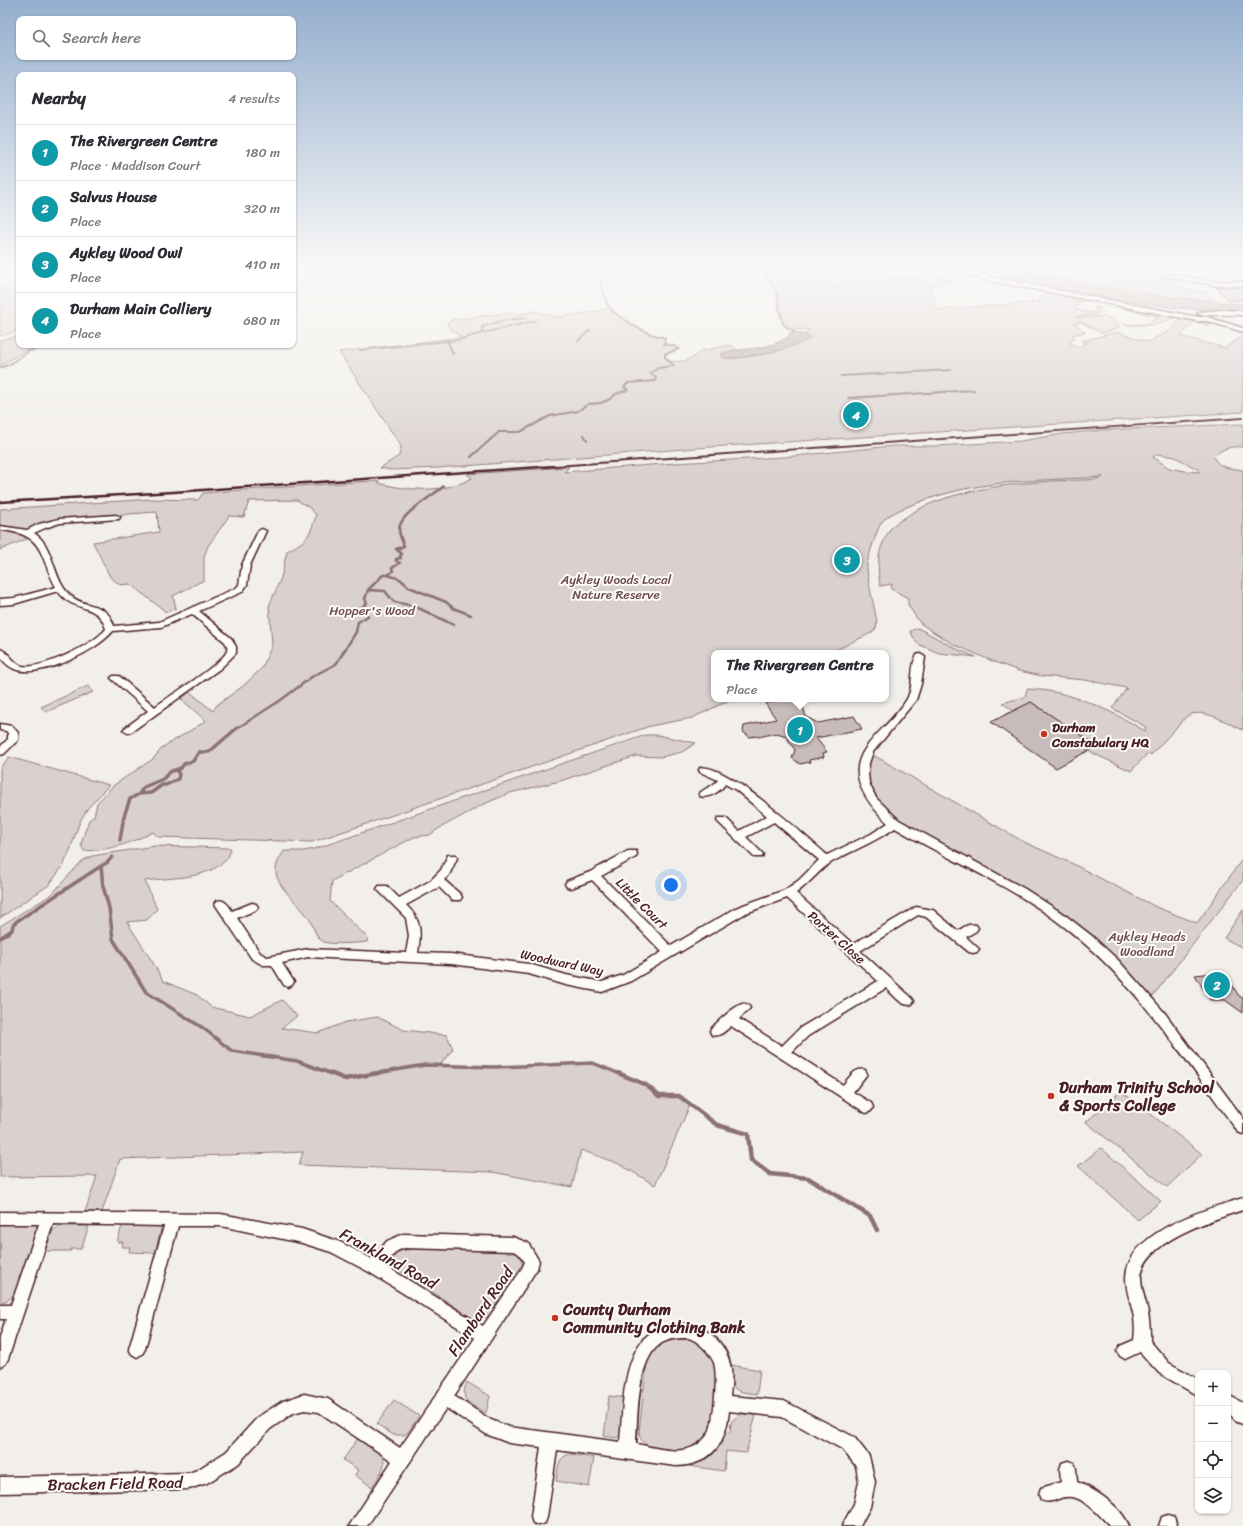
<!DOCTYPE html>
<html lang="en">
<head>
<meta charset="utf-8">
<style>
	:root { --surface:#fff; --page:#f2f2f3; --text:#2b2b33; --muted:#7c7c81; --line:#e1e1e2; --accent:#c8321e }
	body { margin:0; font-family:Sriracha,sans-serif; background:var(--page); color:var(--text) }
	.controls { position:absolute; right:12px; bottom:12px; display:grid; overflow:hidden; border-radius:8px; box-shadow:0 1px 3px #0004 }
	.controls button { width:36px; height:36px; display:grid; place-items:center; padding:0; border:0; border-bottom:1px solid var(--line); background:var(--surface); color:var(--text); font:20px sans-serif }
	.you { position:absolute; left:671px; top:885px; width:14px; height:14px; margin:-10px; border:3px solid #fff; border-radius:50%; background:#1a73e8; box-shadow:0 0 0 6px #1a73e833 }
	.badge { display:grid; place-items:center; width:26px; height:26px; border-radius:50%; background:var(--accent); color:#fff; font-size:13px; font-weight:700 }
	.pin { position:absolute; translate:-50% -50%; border:2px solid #fff; box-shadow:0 1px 4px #0006 }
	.popup { position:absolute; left:711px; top:650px; width:178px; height:52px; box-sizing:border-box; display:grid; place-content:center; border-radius:8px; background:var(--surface); filter:drop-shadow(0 1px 3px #0005); font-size:13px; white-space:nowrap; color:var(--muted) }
	.popup b { font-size:15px; color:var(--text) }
	.popup::after { content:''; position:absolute; left:50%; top:100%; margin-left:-8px; border:8px solid transparent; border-top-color:var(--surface) }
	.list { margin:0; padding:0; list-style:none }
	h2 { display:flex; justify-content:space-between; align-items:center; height:52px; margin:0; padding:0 16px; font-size:17px }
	h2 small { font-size:13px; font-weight:400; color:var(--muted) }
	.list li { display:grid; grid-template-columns:26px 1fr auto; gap:12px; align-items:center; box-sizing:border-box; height:56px; padding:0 16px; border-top:1px solid var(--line) }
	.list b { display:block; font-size:15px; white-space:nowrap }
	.list p { margin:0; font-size:13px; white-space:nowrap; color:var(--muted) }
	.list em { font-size:13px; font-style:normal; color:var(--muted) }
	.icon { flex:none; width:22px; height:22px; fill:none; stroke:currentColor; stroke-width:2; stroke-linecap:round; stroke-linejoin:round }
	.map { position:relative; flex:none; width:1243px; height:1526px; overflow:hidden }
	.search { position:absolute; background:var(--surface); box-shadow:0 1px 3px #0004; left:16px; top:16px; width:280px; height:44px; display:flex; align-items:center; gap:10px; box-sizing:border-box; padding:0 14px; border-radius:8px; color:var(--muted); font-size:15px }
	.panel { position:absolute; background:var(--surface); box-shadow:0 1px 3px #0004; left:16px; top:72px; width:280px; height:276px; border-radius:8px }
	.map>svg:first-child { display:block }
	.green { fill:#d9d0cf; stroke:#92787d; fill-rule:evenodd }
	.water { fill:#b7a5a6; stroke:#8b6f75 }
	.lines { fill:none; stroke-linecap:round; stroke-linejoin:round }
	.stream-far3 { stroke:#8b6f75; stroke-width:2 }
	.stream-far2 { stroke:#8b6f75; stroke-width:2.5 }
	.stream-far1 { stroke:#8b6f75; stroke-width:3.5 }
	.stream { stroke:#8b6f75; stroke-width:4.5 }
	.building { fill:#c8bbbb; stroke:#4a1f2b }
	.minor-casing { stroke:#4a1f2b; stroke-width:3 }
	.minor { fill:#fdfcf7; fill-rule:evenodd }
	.rail-far1 { stroke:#4a1f2b; stroke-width:2 }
	.rail { stroke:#4a1f2b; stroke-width:2.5 }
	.poi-dot { fill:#c8321e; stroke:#fdfcf7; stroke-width:1.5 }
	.labels { text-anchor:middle; stroke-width:4; stroke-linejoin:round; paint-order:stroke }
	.park-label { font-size:13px; fill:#6e4b54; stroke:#fdfcf7 }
	.poi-label { font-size:13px; font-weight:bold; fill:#4a1f2b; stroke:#fdfcf7; text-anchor:start }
	.street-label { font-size:13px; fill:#4a1f2b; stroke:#fdfcf7 }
	.near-poi-label { font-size:16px; font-weight:bold; fill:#4a1f2b; stroke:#fdfcf7; text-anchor:start }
	.near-street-label { font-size:16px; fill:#4a1f2b; stroke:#fdfcf7 }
</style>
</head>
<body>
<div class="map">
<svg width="1243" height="1526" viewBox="0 0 1243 1526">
	<rect width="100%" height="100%" fill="#f2efeb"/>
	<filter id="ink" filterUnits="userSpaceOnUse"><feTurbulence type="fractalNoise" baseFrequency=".025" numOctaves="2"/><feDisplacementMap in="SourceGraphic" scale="8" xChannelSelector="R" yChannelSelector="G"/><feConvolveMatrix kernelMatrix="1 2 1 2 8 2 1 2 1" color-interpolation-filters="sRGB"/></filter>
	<g filter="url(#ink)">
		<!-- green -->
		<path class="green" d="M758 266H818L817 268 831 284 937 276 950 279 954 281 931 285 935 304 938 310 1040 302 1039 300 1046 292 1085 299V301L1074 302 1080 305 1076 306V310L1090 313 1097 311 1095 307 1101 308 1098 314 1076 317V318L1105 316 1120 326 1114 330 1101 333 1081 322 1074 323 1085 332 1072 335 1075 338 1071 339 1070 343 1078 347 1087 343 1082 341 1117 332 1147 342 1172 330 1177 322 1182 319 1212 324 1210 326 1195 322 1180 336 1225 348 1237 340 1243 334V412L710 447 438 468 391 470 380 468 399 456 401 446 339 352 461 337 450 329 447 323 452 320 506 313 521 314 534 311 557 317 599 311 606 309H612C621 322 650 336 665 338L664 344 674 346 679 349 665 355V357L669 362 684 361 694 357 700 351 732 345 737 351H729V359C756 357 787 351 810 337L805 334 809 330 788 329 783 324 780 316 776 291Z
			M1006 266H1104L1180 280 1175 287 1208 293V296L1214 302 1170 297 1073 282Z
			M1213 266H1243V279L1239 280Z
			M19 282V331L0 336V290Z
			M1114 304 1172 315 1171 317 1174 318 1153 325H1124L1147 324 1159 317 1114 306Z
			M19 336V345H44L22 352 0 366V340Z
			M1243 424V447C1231 446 1222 448 1214 457 1218 469 1232 468 1243 470V730C1227 723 1204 707 1187 716L1151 755 1148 753 1131 771 1088 751 1097 746 1031 702 1014 711 1002 703 1025 697 1027 689C1070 690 1110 710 1145 731L1146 727 1112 708 1127 688 1085 680 1042 676 1019 671 992 661 953 644 930 630 920 623 908 605V598L891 589 892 584 880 586C877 562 877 549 891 528 894 524 899 521 903 519 940 491 1007 484 1052 481 1063 480 1097 481 1103 477 1036 481 976 479 912 505 902 509 888 514 881 523 878 527 868 558 867 563 866 578 875 607 877 623L876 628 873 632 830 653H714V699H732L692 718 650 726 393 815 312 842 158 837 153 832C129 844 111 850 84 851L81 845 83 837 89 820 94 816 97 803 114 785 153 759 163 747 206 721 181 699 190 692 213 711 217 705 243 686 262 668 272 645 269 606 281 578 287 551C306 541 310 537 316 515L310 508 297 500 249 501 244 517 229 516 208 546 204 557V580L173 596 176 608 166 612 130 584 120 585 110 577 93 542 159 532 157 512 128 514 116 517 59 521 28 533 34 536 0 550V509L152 499 198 500 203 493 355 482 379 481V483C406 491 447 493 472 478L467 474 569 467 564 472 675 463 784 457 893 446H936L1021 441 1062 434 1106 430ZM1157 454 1175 457 1199 470V472L1185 471 1169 468 1153 457Z
			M918 628 959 650 976 657 939 653 920 645 916 642 910 631Z
			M88 686 93 692 46 712 41 707Z
			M646 735H657L696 743 682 752 661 757 636 756 560 781 510 793 484 804 438 829 430 835 414 837 332 881 330 901 368 938 367 942C359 943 331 945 324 942 315 938 314 927 310 920 300 904 279 890 276 873 275 864 280 858 284 851H304L318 848 552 767Z
			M868 752 1024 842 1071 863 1156 907 1197 923 1243 858V880L1149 1001 1061 918 914 834 870 798 863 765Z
			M9 757 109 785 88 808 80 821 69 853 63 866 49 885 0 918V768Z
			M154 846 231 848C230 852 229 857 226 860 205 880 172 877 145 881L157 909 147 920 127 922 152 961 163 981 197 995 211 1007 250 1016 282 1000 297 1016 282 1028 318 1033 346 1022 377 1017 404 1030 447 1035 453 1049 440 1065 494 1067 559 1065 593 1063 646 1085 659 1096H679L690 1105 655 1185 619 1164 581 1150 572 1187 492 1172 299 1165 303 1152 120 1159 102 1212H85L97 1176 0 1177V926L51 895 82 861 92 856Z
			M1243 910V948L1224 938Z
			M1121 1091 1202 1154 1167 1187 1086 1122Z
			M1101 1148 1161 1201 1138 1220 1078 1166Z
			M0 1222H37L39 1224 38 1232 16 1292 9 1299 1 1303Z
			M61 1226H89L81 1249H71V1251H45L53 1230Z
			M122 1226H159L161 1229 155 1253 129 1252 130 1247H122L123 1242H117Z
			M422 1248 513 1251 520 1255 523 1267 489 1316 481 1319H474L392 1266 391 1262 399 1251Z
			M682 1336C693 1339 705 1343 712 1354 720 1366 716 1412 713 1426 712 1431 707 1439 704 1442 693 1454 671 1450 657 1448 647 1446 640 1444 639 1432L647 1360C655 1343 664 1339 682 1336Z
			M731 1365 760 1370 757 1394C732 1391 730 1391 731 1365Z
			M467 1382 490 1396 486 1413C471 1404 458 1402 467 1382Z
			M609 1396 629 1398 624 1433 616 1438 604 1436Z
			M394 1400 419 1416 408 1432 404 1435H393L377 1424Z
			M740 1414 756 1415 746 1453 726 1451 724 1471 689 1466C709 1461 718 1453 725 1434L730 1433 731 1422Z
			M358 1438C384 1456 394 1456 372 1487L355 1475 358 1470 343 1460Z
			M570 1454 594 1458 589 1487 556 1481C558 1470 557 1457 570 1454Z"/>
		<!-- water -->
		<path class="water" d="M973 266H1006L1073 282 1113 288 1170 297 1243 304V312L1173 308 1116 299 1009 277Z
			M793 331 811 337C800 349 739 360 722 358L720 355 722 353C744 347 771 351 790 335L789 332 794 334Z"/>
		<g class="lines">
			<!-- stream-far3 -->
			<path class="stream-far3" d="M758 266 774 287
				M776 291 783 324 793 331
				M483 333 535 321
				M447 340 453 354
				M578 341 590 330
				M360 350 458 340 483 333 482 327 505 320 527 318
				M0 368 10 364 29 351 54 345
				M841 376 951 370
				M848 398 974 390
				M584 435 587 440
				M471 457 499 432H520L550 416 578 411 588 404 601 403 610 399 616 394 628 390 624 387 628 383 655 381 656 377 650 373 658 368 674 366 665 357V354L679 349 674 346 664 344 665 338 651 334 634 326 612 311 607 304 601 285V276L660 266"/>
			<!-- stream-far2 -->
			<path class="stream-far2" d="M388 575 400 579 409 587 446 602 453 608 471 615
				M368 590 385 591 394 602 414 606 454 625
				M236 729 281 700 313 676 336 664 356 632 358 622 368 616 362 607 367 603 365 599 368 590 383 575H388L393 571 392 568 400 563 396 561V559L401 558 400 556 402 554 396 549 404 546C402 540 397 532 400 525 405 511 433 496 444 486"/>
			<!-- stream-far1 -->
			<path class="stream-far1" d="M139 794 151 793 162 785H166L178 779 179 774 176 770
				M120 840 124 816 130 799 139 794 144 787 163 779 169 772 181 768 184 764 193 761 199 752H209L237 728
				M112 857 108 862 101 866 103 886 109 908 113 939 146 992 203 1028 232 1051 297 1061 332 1074
				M0 938 12 930 13 925 17 921 101 866
				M372 1074 425 1065 494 1067 593 1063 620 1074"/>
			<!-- stream -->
			<path class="stream" d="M330 1073 345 1079 378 1073
				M618 1073 646 1085 659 1096H679L717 1125 748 1134 751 1160 770 1174 808 1178 870 1216 877 1230"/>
		</g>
		<!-- building -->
		<path class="building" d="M1216 287H1243V300H1228Z
			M774 699H801L806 717 818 723 854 716 862 729 816 738 827 752 823 753 824 757 809 760 810 762 800 764 792 758 795 750 786 736 777 733 758 737 756 736 750 737 743 732 744 726 776 719 765 703 776 701Z
			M1031 702 1097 746 1056 768 991 722Z
			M1224 972 1239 996 1243 998V1013L1225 1000H1210L1195 975Z"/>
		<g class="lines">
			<!-- minor casing -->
			<g class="minor-casing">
				<path id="minor" d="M936 266H944L995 278 1198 317H1207L1243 328V332L1207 321H1198L995 282Z
					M1108 266H1118L1213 281 1243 282V286L1213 285Z
					M1221 310 1243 311V315C1235 314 1200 316 1197 314L1200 312Z
					M116 515 120 517 119 519 60 523 45 528 34 533C55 546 52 580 71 596 86 609 107 601 114 626L159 622 236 588 239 585 242 565 258 531 262 529 266 531 250 565 247 585 242 592 199 611 232 639 236 647V653L221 668 131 732 128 733 123 730 125 728 148 711 113 680 111 678 113 676H119L155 707C168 697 222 664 227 651 228 648 227 645 225 642L192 614 161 627 113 631C97 651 43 677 17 670 10 668 5 663 0 657V649C9 652 13 663 22 666 42 670 94 644 106 629 98 601 73 614 58 591L14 604 0 605V599L14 598 56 587C38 553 45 534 0 530V526L27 530 39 524 59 519Z
					M920 654 925 657 921 684 916 700 873 752 869 763 868 773 869 783 876 798 899 820 1025 889 1065 915 1092 936 1118 960 1164 1012 1243 1118V1134L1238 1132C1184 1057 1133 978 1058 922 1008 884 949 860 895 828 875 842 853 850 832 862 821 868 808 885 796 893L853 944 916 907 933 910 958 931C964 927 969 923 976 925L978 928 976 931 966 937 979 949 977 952 973 953 969 952 926 917 918 915 860 951 912 998 914 1001 912 1004C902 1008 893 994 886 988L808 1036 792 1052 843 1085C849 1078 855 1067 865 1070L867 1074 853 1092 871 1103 873 1107 871 1111 866 1113 731 1026C725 1031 720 1037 712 1035L710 1031C713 1025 736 1005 742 1004 745 1003 745 1004 748 1005L750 1008 739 1019 782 1046 800 1028 878 981 787 898 746 913 631 981 602 992 566 985 529 974 451 964 308 957 282 963 294 982 292 985 288 987 284 985 272 965H263L252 959 215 904 217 901C225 899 228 905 232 911L252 903 256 904 258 907 256 910 237 918 260 953 267 957 308 949 406 953 409 936 406 918 377 889 379 886H387L399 898 430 881 441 870 448 855H456L457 858 449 875 444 880 460 894 462 897 460 900H452L439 887 406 905C422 920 421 932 418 953L451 954 529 964 566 975 602 982 623 975 662 952 592 880 571 888 567 887 565 884 567 881 590 872 628 851H636L637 854 636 857 601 876 671 946 738 907 785 890 799 880 819 860 774 822 746 837 763 854 762 857H754L717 821 718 818H726L739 831 767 816 736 790 725 784C721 791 709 799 700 796L699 794C704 788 713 787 718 780L700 772 699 770 700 768C724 761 807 838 827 855L871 834 888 823C868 804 846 776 865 749 877 731 896 718 907 699 915 685 909 667 917 655Z
					M0 724 12 726 18 733V740L4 754 0 755V747L8 739V733L6 731 0 730Z
					M1243 1198V1210C1215 1219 1142 1241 1141 1278 1141 1292 1148 1305 1149 1320 1150 1327 1150 1334 1150 1341L1169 1363 1198 1379V1396L1159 1373 1140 1352 1125 1359 1120 1356 1117 1351 1120 1346 1134 1340C1135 1333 1135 1325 1134 1318 1132 1305 1126 1292 1126 1279 1126 1231 1207 1209 1243 1198Z
					M0 1212 221 1214 302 1229 340 1242 372 1259 387 1241 403 1234 513 1237 528 1243 539 1261 537 1269 454 1396 491 1420 509 1427 620 1442C623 1411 622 1372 639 1345 645 1335 655 1329 666 1326 696 1317 726 1337 731 1369 732 1378 731 1387 730 1396L784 1401 854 1437 869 1456 875 1482 870 1507 860 1526H842L854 1504 859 1482 856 1466 842 1449 782 1417 729 1411C726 1444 711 1465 676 1466L557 1450 547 1517 545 1523 539 1525 533 1523 531 1517 541 1447 509 1443 486 1434 446 1408 367 1526H349L392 1461 319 1412 304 1410 293 1413 270 1429 238 1464 207 1483 189 1489 0 1493V1477L189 1473 197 1470 226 1452 258 1417 283 1401 304 1394 328 1399 400 1448 475 1338 369 1272 331 1252 302 1243 221 1226H178L145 1349 142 1354 137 1357 132 1354 129 1349 164 1226 53 1224 8 1359 5 1364 0 1367V1337L6 1319H0V1305H11L39 1224H0ZM404 1248 513 1251 518 1253 525 1262 520 1272 483 1326 384 1265 397 1251ZM688 1338C698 1340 710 1353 714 1363 718 1375 714 1418 710 1430 707 1437 700 1444 693 1447 677 1455 653 1447 636 1444 638 1417 636 1355 664 1342 671 1338 680 1338 688 1338Z
					M1228 1395 1243 1403V1424L1237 1422 1228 1412Z
					M1068 1461 1074 1463 1076 1469 1077 1482C1096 1490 1121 1506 1129 1526H1110C1099 1515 1083 1495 1066 1497 1056 1499 1050 1504 1041 1500L1039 1494 1041 1488 1061 1482 1060 1469 1062 1463Z
					M1168 1515 1174 1517 1176 1523 1175 1526H1159L1162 1517Z"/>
			</g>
			<!-- minor -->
			<use href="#minor" class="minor"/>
			<!-- rail-far1 -->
			<path class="rail-far1" d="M541 467 1243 418"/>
			<!-- rail -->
			<path class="rail" d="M0 502 173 492 556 466"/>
		</g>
	</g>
	<!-- sky -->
	<linearGradient id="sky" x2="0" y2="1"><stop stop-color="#94aece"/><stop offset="0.56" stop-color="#f9f8f6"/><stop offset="1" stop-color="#f9f8f6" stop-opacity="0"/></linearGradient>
	<rect width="1243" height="479" fill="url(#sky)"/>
	<!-- markers -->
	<g class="poi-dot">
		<circle cx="1044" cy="734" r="4"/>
		<circle cx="1051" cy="1096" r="4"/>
		<circle cx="555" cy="1318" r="4"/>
	</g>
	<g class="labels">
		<!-- park labels -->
		<g class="park-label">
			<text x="616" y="584">Aykley Woods Local<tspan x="616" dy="15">Nature Reserve</tspan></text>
			<text x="372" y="615">Hopper's Wood</text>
			<text x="1147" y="941">Aykley Heads<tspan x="1147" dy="15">Woodland</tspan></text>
		</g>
		<!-- poi labels -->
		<g class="poi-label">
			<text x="1052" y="732">Durham<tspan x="1052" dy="15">Constabulary HQ</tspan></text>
		</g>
		<!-- street labels -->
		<g class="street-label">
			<text transform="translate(642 903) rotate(45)" y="5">Little Court</text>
			<text transform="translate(837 937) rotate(42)" y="5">Porter Close</text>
			<text transform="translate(562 962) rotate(12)" y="5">Woodward Way</text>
		</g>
		<!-- near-poi labels -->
		<g class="near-poi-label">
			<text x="1059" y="1093">Durham Trinity School<tspan x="1059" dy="18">&amp; Sports College</tspan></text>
			<text x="563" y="1315">County Durham<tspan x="563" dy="18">Community Clothing Bank</tspan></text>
		</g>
		<!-- near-street labels -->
		<g class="near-street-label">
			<text transform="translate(389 1258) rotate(29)" y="6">Frankland Road</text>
			<text transform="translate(480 1311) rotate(-56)" y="6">Flambard Road</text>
			<text transform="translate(115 1483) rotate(-1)" y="6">Bracken Field Road</text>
		</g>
	</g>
</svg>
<div class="controls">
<button>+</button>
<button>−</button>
<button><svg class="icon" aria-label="locate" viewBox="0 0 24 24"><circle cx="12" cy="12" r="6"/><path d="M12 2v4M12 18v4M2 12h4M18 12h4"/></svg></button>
<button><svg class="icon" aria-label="layers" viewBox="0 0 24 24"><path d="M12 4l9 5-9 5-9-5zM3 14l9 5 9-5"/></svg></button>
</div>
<div class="you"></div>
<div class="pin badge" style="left:800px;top:730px;background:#0f9aa8">1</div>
<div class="popup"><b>The Rivergreen Centre</b>Place</div>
<div class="pin badge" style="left:1217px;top:985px;background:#0f9aa8">2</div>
<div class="pin badge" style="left:847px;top:560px;background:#0f9aa8">3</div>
<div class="pin badge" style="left:856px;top:415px;background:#0f9aa8">4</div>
<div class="search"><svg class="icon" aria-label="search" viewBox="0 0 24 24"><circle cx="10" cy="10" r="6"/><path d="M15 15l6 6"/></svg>Search here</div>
<section class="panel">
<h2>Nearby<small>4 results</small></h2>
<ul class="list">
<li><span class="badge" style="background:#0f9aa8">1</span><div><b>The Rivergreen Centre</b><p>Place · Maddison Court</p></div><em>180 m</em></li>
<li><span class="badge" style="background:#0f9aa8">2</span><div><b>Salvus House</b><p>Place</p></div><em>320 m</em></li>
<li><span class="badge" style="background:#0f9aa8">3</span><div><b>Aykley Wood Owl</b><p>Place</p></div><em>410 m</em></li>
<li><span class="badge" style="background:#0f9aa8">4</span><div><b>Durham Main Colliery</b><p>Place</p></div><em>680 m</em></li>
</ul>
</section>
</div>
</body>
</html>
